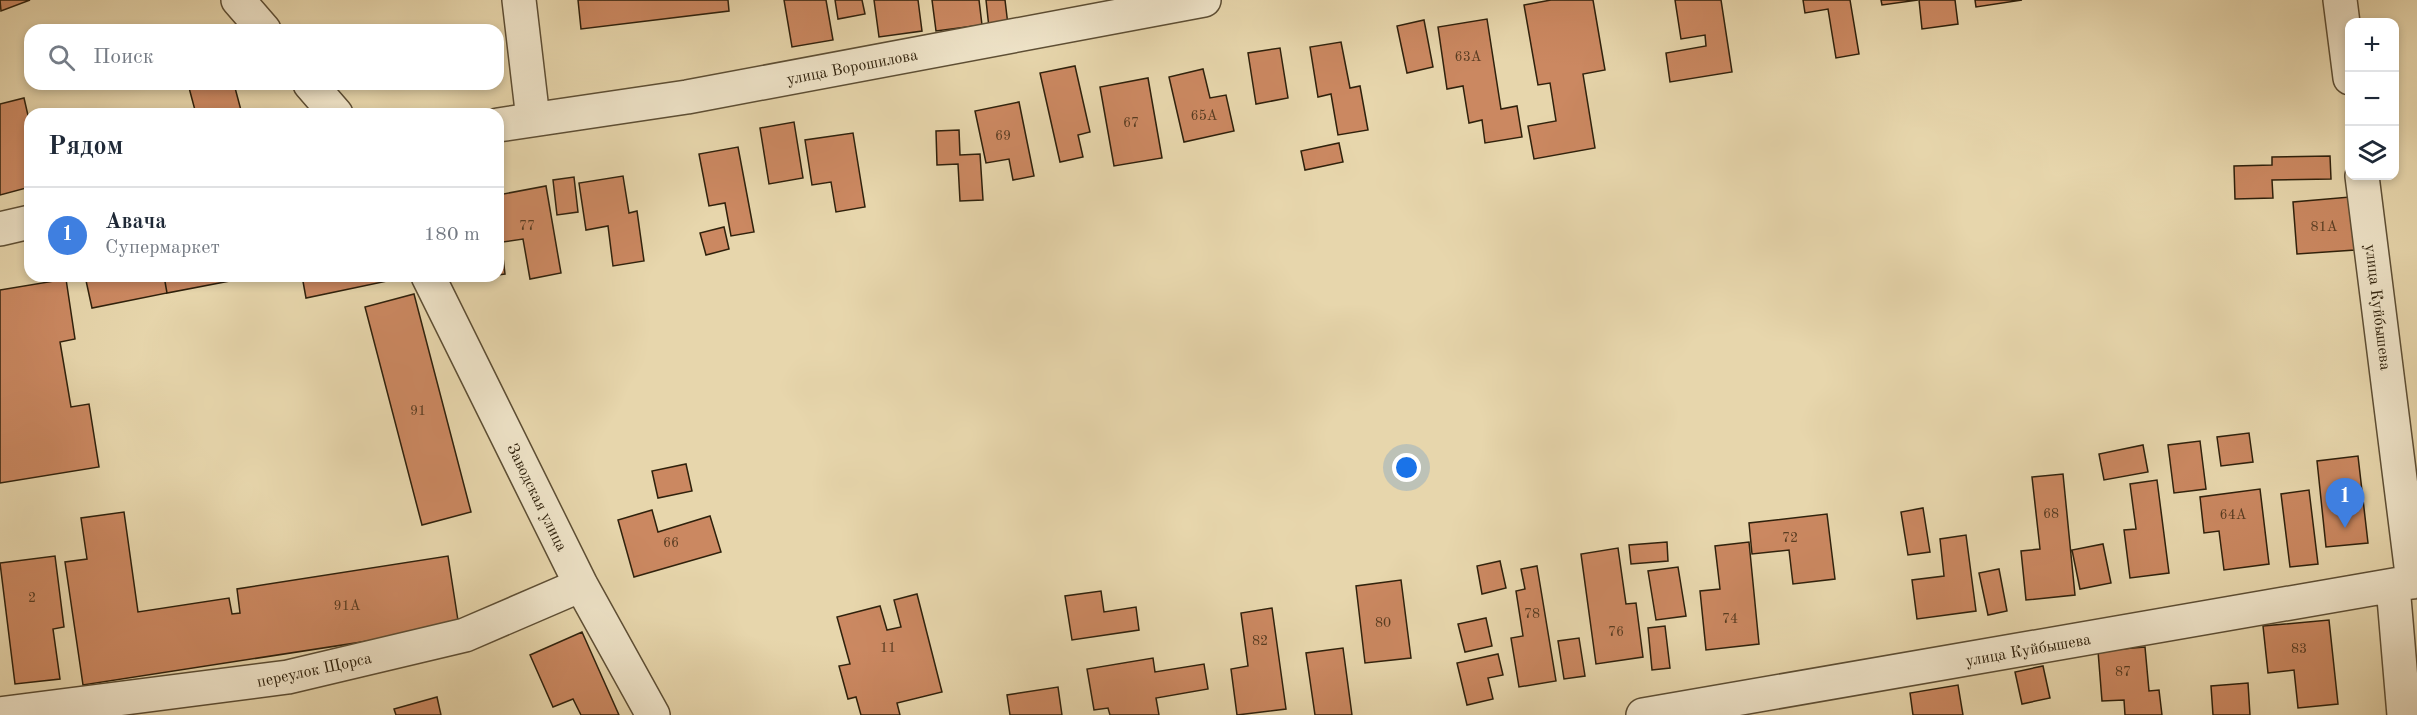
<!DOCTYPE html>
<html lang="ru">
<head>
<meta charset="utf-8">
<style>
	:root { --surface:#fff; --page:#f6f6f7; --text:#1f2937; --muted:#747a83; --line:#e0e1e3; --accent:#8f2418 }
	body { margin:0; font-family:"Old Standard TT",serif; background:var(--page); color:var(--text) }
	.controls { position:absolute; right:18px; top:18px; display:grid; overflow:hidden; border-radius:12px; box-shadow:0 3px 9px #0003 }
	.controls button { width:54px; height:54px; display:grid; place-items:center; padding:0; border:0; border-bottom:2px solid var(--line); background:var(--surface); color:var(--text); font:30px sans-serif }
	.you { position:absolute; left:1407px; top:468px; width:21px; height:21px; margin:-15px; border:4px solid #fff; border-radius:50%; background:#1a73e8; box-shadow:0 0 0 9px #1a73e833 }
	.badge { display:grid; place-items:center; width:39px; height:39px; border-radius:50%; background:var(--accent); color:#fff; font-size:20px; font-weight:700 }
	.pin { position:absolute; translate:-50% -50px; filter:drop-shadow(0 2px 3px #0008) }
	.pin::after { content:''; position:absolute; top:32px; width:21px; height:18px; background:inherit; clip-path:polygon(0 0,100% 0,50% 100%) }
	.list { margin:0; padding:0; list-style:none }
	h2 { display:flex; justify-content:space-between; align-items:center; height:78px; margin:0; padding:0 24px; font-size:26px }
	h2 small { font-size:20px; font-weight:400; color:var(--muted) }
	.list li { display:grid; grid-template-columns:39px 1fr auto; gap:18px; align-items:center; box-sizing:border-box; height:96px; padding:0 24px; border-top:2px solid var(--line) }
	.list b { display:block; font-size:22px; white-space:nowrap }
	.list p { margin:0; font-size:20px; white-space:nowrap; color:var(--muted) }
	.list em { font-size:20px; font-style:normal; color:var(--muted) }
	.icon { flex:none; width:33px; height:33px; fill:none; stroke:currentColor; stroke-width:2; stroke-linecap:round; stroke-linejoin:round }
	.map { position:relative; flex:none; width:2417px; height:715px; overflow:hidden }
	.search { position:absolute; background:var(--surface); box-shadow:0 3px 9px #0003; left:24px; top:24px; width:480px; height:66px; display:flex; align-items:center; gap:15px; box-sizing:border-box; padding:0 21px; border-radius:18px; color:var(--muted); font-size:22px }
	.panel { position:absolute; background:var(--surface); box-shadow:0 3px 9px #0003; left:24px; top:108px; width:480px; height:174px; border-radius:18px }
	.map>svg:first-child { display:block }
	.building { fill:#cb8861; stroke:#2f210c; stroke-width:1.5 }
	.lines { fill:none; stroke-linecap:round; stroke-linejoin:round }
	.minor-casing { stroke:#5d4e34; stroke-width:36 }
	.minor { stroke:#efe4c9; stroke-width:33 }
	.labels { text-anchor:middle; stroke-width:4.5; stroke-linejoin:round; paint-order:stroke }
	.number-label { font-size:14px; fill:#563b21 }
	.street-label { font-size:16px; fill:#2f210c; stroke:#efe4c9 }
</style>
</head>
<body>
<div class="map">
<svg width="2417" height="715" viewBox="0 0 2417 715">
	<rect width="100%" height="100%" fill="#e7d6ac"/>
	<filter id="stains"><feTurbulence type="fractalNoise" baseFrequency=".00333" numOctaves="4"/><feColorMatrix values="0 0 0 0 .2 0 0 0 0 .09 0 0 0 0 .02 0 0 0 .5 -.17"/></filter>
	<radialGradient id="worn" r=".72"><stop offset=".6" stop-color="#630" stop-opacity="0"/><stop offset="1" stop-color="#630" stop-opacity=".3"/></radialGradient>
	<!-- building -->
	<path class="building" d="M0 0H30L1 11Z
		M578 0H728L729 11 581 29Z
		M784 0H826L833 40 792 47Z
		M835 0H862L865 14 838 19Z
		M874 0H918L922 31 879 37Z
		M932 0H979L982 25 936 31Z
		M986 0H1005L1008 25 989 28Z
		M1551 0H1593L1605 70 1583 74 1595 148 1534 159 1528 126 1556 121 1550 83 1538 85 1524 5Z
		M1675 0H1721L1732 72 1670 82 1666 53 1706 46 1705 35 1681 39Z
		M1803 0H1850L1859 54 1836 58 1828 9 1805 13Z
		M1881 0H1918L1882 5Z
		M1919 0H1955L1958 24 1922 29Z
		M1975 0H2022L1976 7Z
		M1487 19 1501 109 1517 106 1522 137 1485 143 1482 120 1469 123 1463 86 1447 89 1438 27Z
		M1424 20 1433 67 1407 73 1397 26Z
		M1341 42 1350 88 1360 86 1368 130 1338 135 1331 94 1318 97 1310 47Z
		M1280 48 1288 98 1256 104 1248 53Z
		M1075 66 1090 132 1078 135 1083 157 1060 162 1040 73Z
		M1203 69 1210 98 1226 95 1234 131 1184 142 1169 77Z
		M1148 78 1162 158 1114 166 1100 87Z
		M188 84H234L242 114H196Z
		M24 98 30 124V187L0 195V104Z
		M1019 102 1034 176 1013 180 1009 159 986 163 975 111Z
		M794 122 803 178 769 184 760 128Z
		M959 130 960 155 980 154 983 200 960 201 958 164 937 165 936 131Z
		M853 133 865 207 836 212 831 182 812 185 805 140Z
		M1339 143 1343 162 1305 170 1301 151Z
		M738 147 754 232 731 236 725 203 709 206 699 154Z
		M2330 156 2331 179 2272 180 2273 198 2235 199 2234 166 2272 165V157Z
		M623 176 629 213 637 211 644 261 613 266 608 226 586 230 579 183Z
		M574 177 578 212 557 215 553 180Z
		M546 186 561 273 530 279 523 239 503 242 498 211V195Z
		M2350 197 2355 250 2297 254 2293 202Z
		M724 227 729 249 706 255 700 233Z
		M498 240H501L505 274 498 275Z
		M85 276H164L167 293 92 308Z
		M164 276H256L167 293Z
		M302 276H397V279L306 298Z
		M66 279 75 339 60 342 71 407 89 404 99 467 0 483V290Z
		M414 294 471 512 422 525 365 307Z
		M2249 433 2253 462 2221 466 2217 437Z
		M2200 441 2206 489 2174 493 2168 445Z
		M2143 445 2148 472 2104 480 2099 454Z
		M2358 456 2368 543 2326 547 2317 461Z
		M686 464 692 491 658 498 652 471Z
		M2063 474 2075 595 2026 600 2021 551 2040 549 2032 477Z
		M2157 480 2169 573 2130 578 2124 530 2136 529 2130 484Z
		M2260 489 2269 564 2224 570 2219 531 2204 533 2200 497Z
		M2309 490 2318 564 2290 567 2281 494Z
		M1923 508 1930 552 1908 555 1901 512Z
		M652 510 658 532 710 516 721 552 634 577 618 520Z
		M124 512 138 612 229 598 232 614 240 613 237 589 448 556 459 627 83 685 65 562 87 559 81 518Z
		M1827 514 1835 579 1793 584 1789 550 1752 554 1749 523Z
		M1966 535 1976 611 1917 619 1912 580 1944 576 1940 539Z
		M1667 542 1668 561 1631 564 1629 545Z
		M1749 542 1759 644 1706 650 1700 591 1720 589 1715 546Z
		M2103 544 2111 583 2080 589 2072 550Z
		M1618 548 1626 604 1636 603 1643 657 1596 664 1581 554Z
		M55 556 64 627 53 629 60 679 15 684 0 563Z
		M1500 561 1506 588 1482 594 1477 566Z
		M1537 566 1556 681 1519 687 1511 638 1523 636 1516 591 1525 589 1521 569Z
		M1678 567 1686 616 1656 620 1648 571Z
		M1999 569 2007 611 1988 615 1979 573Z
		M1401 580 1411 658 1365 663 1356 586Z
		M1101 591 1104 612 1136 607 1139 630 1072 640 1065 596Z
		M917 594 942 692 897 703 900 715H861L856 697 848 699 839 666 850 664 837 617 880 606 887 630 901 627 894 600Z
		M1272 608 1286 709 1237 715 1231 669 1248 666 1241 613Z
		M1486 618 1492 646 1465 652 1458 624Z
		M2329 620 2338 704 2298 708 2294 670 2268 673 2263 626Z
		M1665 626 1670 668 1652 670 1648 628Z
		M582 632 619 715H581L573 699 553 707 530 655Z
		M1579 638 1585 676 1564 679 1558 641Z
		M2145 647 2149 691 2159 690 2162 715H2125L2124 700 2102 701 2098 651Z
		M1343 648 1352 715H1315L1306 653Z
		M1498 654 1503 675 1488 678 1493 699 1467 705 1457 663Z
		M1153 658 1155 672 1204 664 1208 689 1156 698 1159 715H1110L1108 708 1094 710 1087 669Z
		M2043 666 2050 698 2022 704 2015 672Z
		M2248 683 2250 715H2213L2211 686Z
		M1958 685 1963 715H1913L1910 693Z
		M1058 687 1062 715H1010L1007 695Z
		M437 697 441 715H396L394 709Z"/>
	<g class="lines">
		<!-- minor casing -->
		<g class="minor-casing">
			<path id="minor" d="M238 0 264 30
				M519 0 533 119
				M2340 0 2350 78
				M310 84 336 114
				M498 125 687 97 1204 0
				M2362 176 2413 582
				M0 229 30 222
				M428 276 581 585 653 715
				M2393 586 2404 715
				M0 714 288 677 465 635 581 585
				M1643 715 2417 581"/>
		</g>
		<!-- minor -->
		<use href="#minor" class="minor"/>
	</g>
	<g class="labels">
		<!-- number labels -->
		<g class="number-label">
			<text x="1468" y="61">63А</text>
			<text x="1204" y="120">65А</text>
			<text x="1131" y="127">67</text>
			<text x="1003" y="140">69</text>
			<text x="527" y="230">77</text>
			<text x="2324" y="231">81А</text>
			<text x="418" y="415">91</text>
			<text x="2051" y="518">68</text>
			<text x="2233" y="519">64А</text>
			<text x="1790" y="542">72</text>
			<text x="671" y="547">66</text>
			<text x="32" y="602">2</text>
			<text x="347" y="610">91А</text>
			<text x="1532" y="618">78</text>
			<text x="1730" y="623">74</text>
			<text x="1383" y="627">80</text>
			<text x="1616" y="636">76</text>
			<text x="1260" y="645">82</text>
			<text x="888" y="652">11</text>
			<text x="2299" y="653">83</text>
			<text x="2123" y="676">87</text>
		</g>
		<!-- street labels -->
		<g class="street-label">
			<text transform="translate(852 66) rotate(-11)" y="6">улица Ворошилова</text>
			<text transform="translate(2379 307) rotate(83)" y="6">улица Куйбышева</text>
			<text transform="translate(538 497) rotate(64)" y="6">Заводская улица</text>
			<text transform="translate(2028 649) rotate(-10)" y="6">улица Куйбышева</text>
			<text transform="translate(314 669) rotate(-12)" y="6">переулок Щорса</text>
		</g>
	</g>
	<rect width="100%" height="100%" filter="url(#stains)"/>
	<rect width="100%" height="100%" fill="url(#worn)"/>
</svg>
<div class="controls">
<button>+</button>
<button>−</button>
<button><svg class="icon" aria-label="layers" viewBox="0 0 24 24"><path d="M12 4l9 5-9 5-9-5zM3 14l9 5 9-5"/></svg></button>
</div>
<div class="you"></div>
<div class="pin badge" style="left:2345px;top:528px;background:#3f7fe0">1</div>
<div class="search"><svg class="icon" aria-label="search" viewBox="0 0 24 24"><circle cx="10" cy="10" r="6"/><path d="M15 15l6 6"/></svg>Поиск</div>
<section class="panel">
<h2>Рядом<small></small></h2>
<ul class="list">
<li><span class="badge" style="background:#3f7fe0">1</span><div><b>Авача</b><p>Супермаркет</p></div><em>180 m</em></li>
</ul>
</section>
</div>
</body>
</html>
